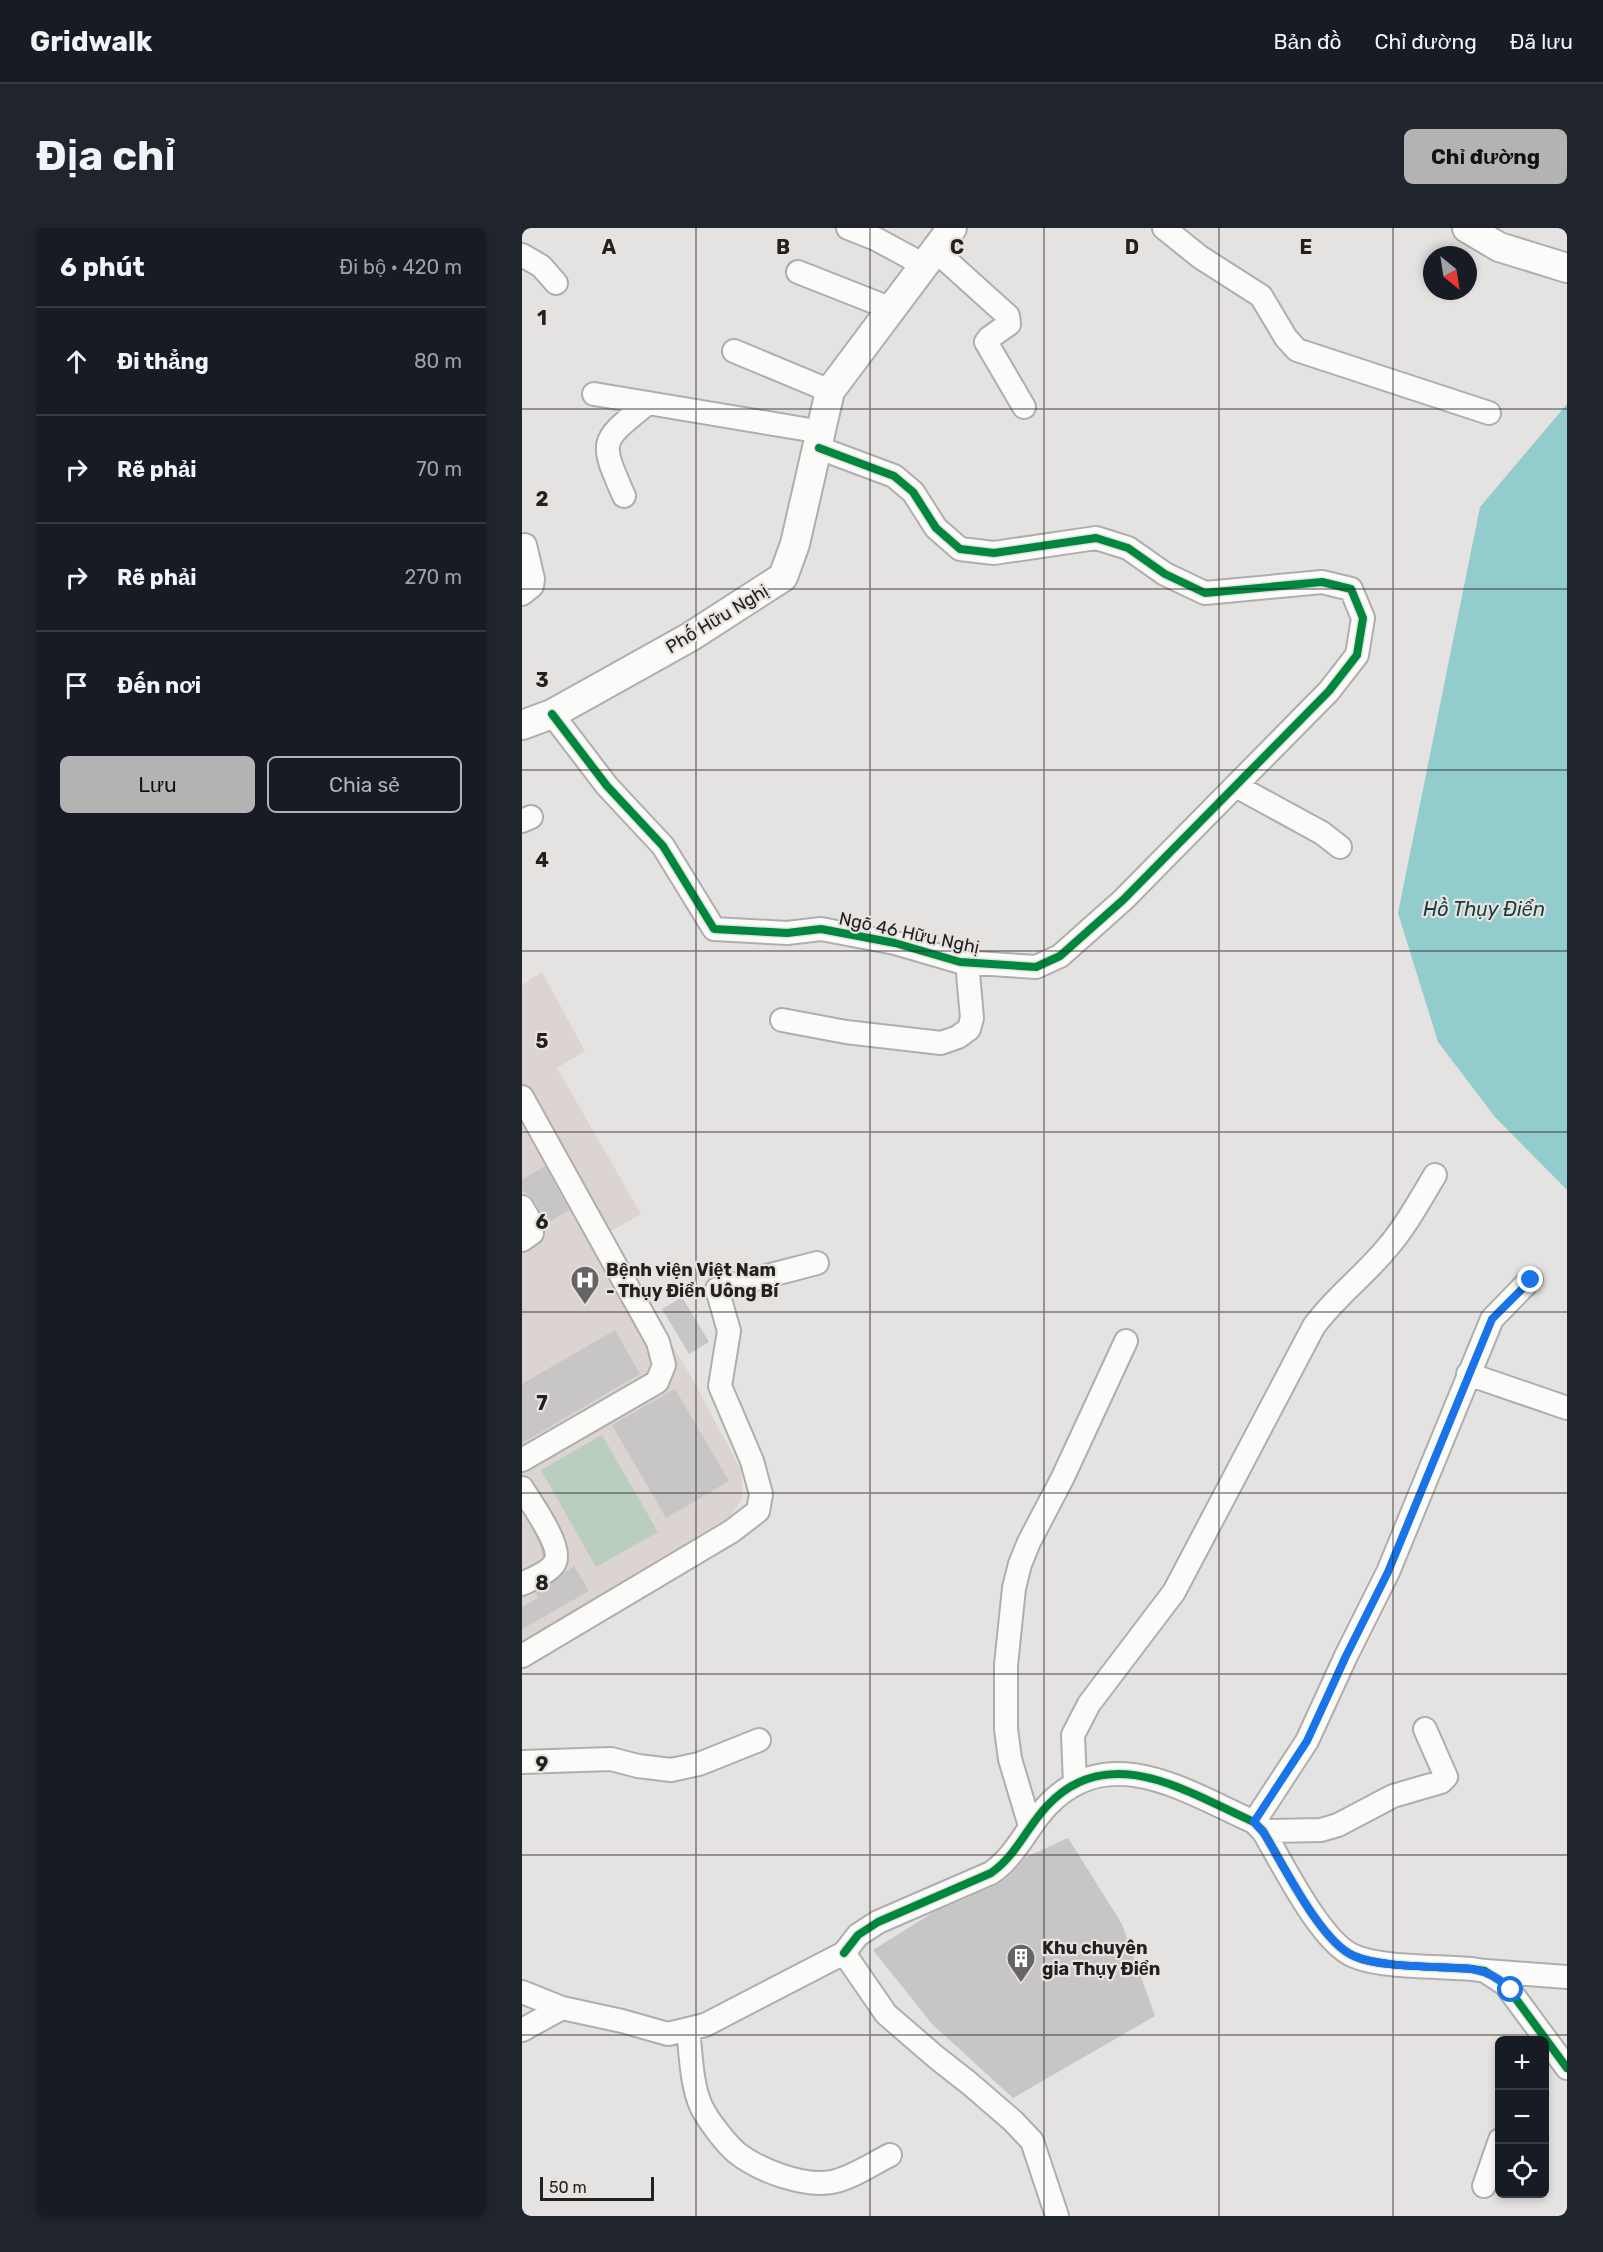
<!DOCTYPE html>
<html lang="vi">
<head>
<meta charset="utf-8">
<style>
	:root { --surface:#171b24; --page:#20242c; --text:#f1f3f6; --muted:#9ea1a6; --line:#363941; --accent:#b3b3b4 }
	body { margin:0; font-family:Rubik,sans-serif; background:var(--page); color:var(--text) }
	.controls { position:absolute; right:18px; bottom:18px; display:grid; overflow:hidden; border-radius:9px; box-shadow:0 3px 9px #0003 }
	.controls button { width:54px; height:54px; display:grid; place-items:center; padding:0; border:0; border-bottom:2px solid var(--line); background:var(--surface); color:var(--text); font:30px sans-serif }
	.compass { position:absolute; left:901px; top:18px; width:54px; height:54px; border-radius:50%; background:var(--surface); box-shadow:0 3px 9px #0003; rotate:150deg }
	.scale { position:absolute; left:18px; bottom:15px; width:114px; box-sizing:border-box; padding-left:6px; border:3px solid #232120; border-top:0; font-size:16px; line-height:21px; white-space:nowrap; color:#232120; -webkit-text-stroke:4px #e7e2df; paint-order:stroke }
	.stop { position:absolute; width:18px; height:18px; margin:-14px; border:4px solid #1a73e8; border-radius:50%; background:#fff }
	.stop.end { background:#1a73e8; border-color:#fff; box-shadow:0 2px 6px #0008 }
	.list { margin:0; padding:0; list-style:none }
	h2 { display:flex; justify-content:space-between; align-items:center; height:78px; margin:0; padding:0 24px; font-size:26px }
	h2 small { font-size:20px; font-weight:400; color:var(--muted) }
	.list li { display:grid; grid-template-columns:39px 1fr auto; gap:18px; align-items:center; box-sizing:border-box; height:108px; padding:0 24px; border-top:2px solid var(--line) }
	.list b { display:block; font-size:22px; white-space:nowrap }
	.list em { font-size:20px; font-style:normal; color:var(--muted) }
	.actions { display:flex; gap:12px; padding:18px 24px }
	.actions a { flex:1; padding:14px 0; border:2px solid var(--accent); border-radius:9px; text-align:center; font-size:21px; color:var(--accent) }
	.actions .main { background:var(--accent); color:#111 }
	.icon { flex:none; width:33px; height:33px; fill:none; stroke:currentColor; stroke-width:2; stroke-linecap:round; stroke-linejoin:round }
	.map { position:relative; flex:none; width:1045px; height:1988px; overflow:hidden; border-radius:9px }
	header { display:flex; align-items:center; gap:36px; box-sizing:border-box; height:84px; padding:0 30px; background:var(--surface); border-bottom:2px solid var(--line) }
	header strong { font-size:28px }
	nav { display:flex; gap:33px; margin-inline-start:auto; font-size:21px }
	.intro { display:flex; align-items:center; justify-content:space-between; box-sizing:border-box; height:144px; padding:0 36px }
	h1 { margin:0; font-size:42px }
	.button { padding:15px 27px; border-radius:9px; background:var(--accent); color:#111; font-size:21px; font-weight:700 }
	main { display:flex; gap:36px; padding:0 36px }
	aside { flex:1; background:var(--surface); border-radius:9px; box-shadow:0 3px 9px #0003 }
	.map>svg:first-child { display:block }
	.built { fill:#dbd4d0 }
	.green { fill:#bacebf }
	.water { fill:#92cccd }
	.building { fill:#c7c5c6 }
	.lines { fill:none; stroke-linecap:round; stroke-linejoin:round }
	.minor-casing { stroke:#b0aeac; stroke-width:26 }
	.major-casing { stroke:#b0aeac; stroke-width:32 }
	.minor { stroke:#fbfbfa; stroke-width:22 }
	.major { stroke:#fbfbfa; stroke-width:28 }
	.cycleway-casing { stroke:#e7e2df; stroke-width:11 }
	.cycleway { stroke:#00873e; stroke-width:8 }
	.route { stroke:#1a73e8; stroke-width:8 }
	.grid { fill:none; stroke:#232120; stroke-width:1.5; stroke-opacity:0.55 }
	.labels { text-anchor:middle; stroke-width:4.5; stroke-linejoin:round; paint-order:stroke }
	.street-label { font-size:18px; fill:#232120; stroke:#e7e2df }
	.poi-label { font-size:18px; font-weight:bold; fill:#232120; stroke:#e7e2df; text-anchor:start }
	.water-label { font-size:20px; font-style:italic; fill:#184042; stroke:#e7e2df }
	.grid-label { font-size:20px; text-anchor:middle; font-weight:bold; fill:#232120; stroke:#e7e2df; stroke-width:4.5; stroke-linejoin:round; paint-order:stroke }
</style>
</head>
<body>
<header>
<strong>Gridwalk</strong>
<nav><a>Bản đồ</a><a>Chỉ đường</a><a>Đã lưu</a></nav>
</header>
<div class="intro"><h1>Địa chỉ</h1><a class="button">Chỉ đường</a></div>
<main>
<aside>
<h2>6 phút<small>Đi bộ · 420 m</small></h2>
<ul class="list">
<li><svg class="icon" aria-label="ahead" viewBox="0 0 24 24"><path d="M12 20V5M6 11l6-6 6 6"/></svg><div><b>Đi thẳng</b></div><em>80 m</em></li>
<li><svg class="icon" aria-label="right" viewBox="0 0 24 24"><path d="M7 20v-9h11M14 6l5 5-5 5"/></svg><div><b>Rẽ phải</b></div><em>70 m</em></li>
<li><svg class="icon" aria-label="right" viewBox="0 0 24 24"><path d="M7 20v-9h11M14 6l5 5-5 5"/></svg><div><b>Rẽ phải</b></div><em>270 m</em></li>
<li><svg class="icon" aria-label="arrive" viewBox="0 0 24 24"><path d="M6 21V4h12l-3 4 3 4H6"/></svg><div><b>Đến nơi</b></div></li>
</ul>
<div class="actions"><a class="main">Lưu</a><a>Chia sẻ</a></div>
</aside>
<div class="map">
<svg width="1045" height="1988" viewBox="0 0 1045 1988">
	<rect width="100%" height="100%" fill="#e5e3e1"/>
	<!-- built -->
	<path class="built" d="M20 744 63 823 35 840 119 986 83 1007 170 1150 219 1242 221 1269 209 1288 0 1413V757Z"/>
	<!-- green -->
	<path class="green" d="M80 1207 136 1304 74 1339 19 1242Z"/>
	<!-- water -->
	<path class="water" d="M1045 176V962L973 889 916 814 876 685 958 279Z"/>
	<!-- building -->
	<path class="building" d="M23 938 47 982 24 996 12 972 0 962V952Z
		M160 1069 187 1114 167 1126 140 1081Z
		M93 1102 118 1146 0 1215V1156Z
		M153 1161 207 1253 144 1290 90 1197Z
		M52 1338 67 1363 0 1401V1379L16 1370 13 1365 33 1353 43 1344Z
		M546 1610 600 1696 633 1788 491 1870 410 1796 351 1722 412 1684 475 1657 487 1648 504 1629Z"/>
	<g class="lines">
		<!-- minor casing -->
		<g class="minor-casing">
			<path id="minor" d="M326 0 354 11 402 37
				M642 0 678 29 739 68 764 110 775 122 967 185
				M414 23 486 88 487 96 467 110 464 114 502 179
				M0 27 19 38 34 55
				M276 44 370 81
				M212 123 308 163
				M72 166 300 204
				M102 268C77 211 78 214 126 175
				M0 366 10 358 11 351 3 317
				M30 486 85 558 141 618 192 701 265 705 299 701 373 715 438 734 514 739 538 728 601 672 807 463 835 427 841 390 829 361 800 354 683 365 643 346 606 320 574 310 472 325 438 321 414 300 391 264 372 248 297 220
				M714 558 800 605 818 619
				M0 593 9 589
				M260 792 324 804 419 815 436 809 447 801 450 790 445 734
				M0 869 136 1114 142 1137 135 1154 0 1232
				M0 979 10 996V1005L0 1012
				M946 1146 1045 1180
				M0 1260C9 1275 43 1321 32 1336 26 1345 9 1351 0 1356
				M0 1428 210 1303 236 1283 239 1266 230 1233 198 1158 207 1103 195 1061 295 1035
				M0 1534 89 1531 116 1538 149 1542 177 1536 237 1512
				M553 1556 551 1507 567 1476 652 1364 792 1098C813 1069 842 1048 865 1020 884 998 898 972 913 947
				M732 1594 785 1513 824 1428 866 1344 970 1091 1009 1051
				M508 1598 488 1531 484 1501V1437L492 1360 498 1336 507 1314 541 1249 604 1113
				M741 1603 799 1602 816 1597 871 1568 919 1554 924 1549 903 1501
				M322 1725 336 1707 356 1694 469 1645C494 1628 505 1599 525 1578 587 1511 667 1565 732 1594L741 1603C761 1636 799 1715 832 1728 858 1740 919 1738 950 1741L963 1743 983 1756 1045 1840
				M964 1743 1045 1749
				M0 1764 40 1780 100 1793 146 1806 183 1797 322 1725 364 1786 415 1830 447 1855 491 1893 510 1913 535 1988
				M166 1801C169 1826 169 1855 179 1878 185 1891 204 1916 215 1925 238 1943 282 1959 310 1954 330 1950 350 1936 368 1927
				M0 1802 40 1780
				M962 1958 978 1912"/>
		</g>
		<!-- major casing -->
		<g class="major-casing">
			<path id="major" d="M945 0 977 19 1045 40
				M0 497 30 486 168 409 261 349 273 316 308 163 430 0"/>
		</g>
		<!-- minor -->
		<use href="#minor" class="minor"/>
		<!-- major -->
		<use href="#major" class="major"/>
		<!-- cycleway casing -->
		<g class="cycleway-casing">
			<path id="cycleway" d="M30 486 85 558 141 618 192 701 265 705 299 701 373 715 438 734 514 739 538 728 601 672 807 463 835 427 841 390 829 361 800 354 683 365 643 346 606 320 574 310 472 325 438 321 414 300 391 264 372 248 297 220
				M322 1725 336 1707 356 1694 469 1645C494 1628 505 1599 525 1578 587 1511 667 1565 732 1594L741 1603C761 1636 799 1715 832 1728 858 1740 919 1738 950 1741L963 1743 983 1756 1045 1840"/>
		</g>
		<!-- cycleway -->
		<use href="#cycleway" class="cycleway"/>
	</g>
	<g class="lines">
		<!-- route -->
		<path class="route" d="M989 1762C978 1750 966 1744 950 1741 919 1738 858 1740 832 1728 799 1714 761 1636 741 1604L732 1594 785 1513 824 1428 866 1344 970 1091 1009 1052"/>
	</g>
	<!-- grid -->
	<path class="grid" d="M174 0V1988M348 0V1988M522 0V1988M697 0V1988M871 0V1988M0 181H1045M0 361H1045M0 542H1045M0 723H1045M0 904H1045M0 1084H1045M0 1265H1045M0 1446H1045M0 1627H1045M0 1807H1045"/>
	<!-- icons -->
	<defs>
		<g id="hospital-pin" transform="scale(1.5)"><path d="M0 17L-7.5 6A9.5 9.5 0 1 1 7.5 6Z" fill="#676564" stroke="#e7e2df"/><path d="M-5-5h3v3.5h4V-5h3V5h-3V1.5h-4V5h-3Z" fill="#fff"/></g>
		<g id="building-pin" transform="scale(1.5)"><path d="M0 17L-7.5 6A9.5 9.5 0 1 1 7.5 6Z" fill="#676564" stroke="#e7e2df"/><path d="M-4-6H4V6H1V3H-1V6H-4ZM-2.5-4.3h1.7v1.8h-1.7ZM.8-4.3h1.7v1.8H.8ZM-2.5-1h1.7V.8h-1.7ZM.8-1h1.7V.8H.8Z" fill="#fff"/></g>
	</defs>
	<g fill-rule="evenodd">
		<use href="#hospital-pin" x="63" y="1052"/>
		<use href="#building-pin" x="499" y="1730"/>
	</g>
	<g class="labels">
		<!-- street labels -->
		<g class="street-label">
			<text transform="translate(195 391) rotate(-31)" y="6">Phố Hữu Nghị</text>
			<text transform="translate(387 705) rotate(12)" y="6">Ngõ 46 Hữu Nghị</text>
		</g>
		<!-- poi labels -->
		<g class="poi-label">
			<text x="84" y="1048">Bệnh viện Việt Nam<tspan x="84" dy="21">- Thụy Điển Uông Bí</tspan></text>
			<text x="520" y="1726">Khu chuyên<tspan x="520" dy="21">gia Thụy Điển</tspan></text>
		</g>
		<!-- water labels -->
		<g class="water-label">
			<text x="962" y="688">Hồ Thụy Điển</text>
		</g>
	</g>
	<g class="grid-label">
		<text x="87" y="26">A</text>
		<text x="261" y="26">B</text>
		<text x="435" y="26">C</text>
		<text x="610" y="26">D</text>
		<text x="784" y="26">E</text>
		<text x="20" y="97">1</text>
		<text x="20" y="278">2</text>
		<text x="20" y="459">3</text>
		<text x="20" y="639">4</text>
		<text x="20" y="820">5</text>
		<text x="20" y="1001">6</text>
		<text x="20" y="1182">7</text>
		<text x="20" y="1362">8</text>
		<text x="20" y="1543">9</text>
	</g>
</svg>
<div class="controls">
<button>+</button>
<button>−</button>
<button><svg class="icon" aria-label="locate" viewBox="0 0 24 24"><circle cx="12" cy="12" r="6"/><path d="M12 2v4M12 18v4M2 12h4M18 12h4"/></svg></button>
</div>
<svg class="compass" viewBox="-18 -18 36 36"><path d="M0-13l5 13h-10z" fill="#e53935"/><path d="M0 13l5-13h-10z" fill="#9ea1a6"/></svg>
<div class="scale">50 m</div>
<div class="stop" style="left:989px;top:1762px"></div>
<div class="stop end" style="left:1009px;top:1052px"></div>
</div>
</main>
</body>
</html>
